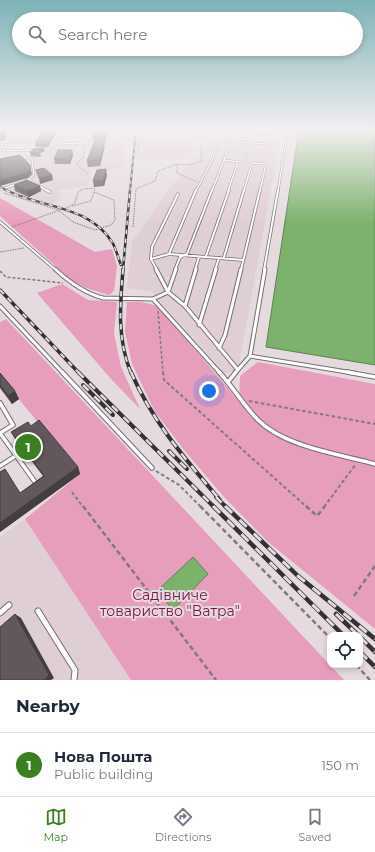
<!DOCTYPE html>
<html lang="en">
<head>
<meta charset="utf-8">
<style>
	:root { --surface:#fff; --page:#f2f2f3; --text:#1f2937; --muted:#747a83; --line:#e0e1e3; --accent:#3c7f21 }
	body { margin:0; font-family:Montserrat,sans-serif; background:var(--page); color:var(--text) }
	.controls { position:absolute; right:12px; bottom:12px; display:grid; overflow:hidden; border-radius:8px; box-shadow:0 2px 6px #0003 }
	.controls button { width:36px; height:36px; display:grid; place-items:center; padding:0; border:0; border-bottom:1px solid var(--line); background:var(--surface); color:var(--text); font:20px sans-serif }
	.you { position:absolute; left:209px; top:391px; width:14px; height:14px; margin:-10px; border:3px solid #fff; border-radius:50%; background:#1a73e8; box-shadow:0 0 0 6px #1a73e833 }
	.badge { display:grid; place-items:center; width:26px; height:26px; border-radius:50%; background:var(--accent); color:#fff; font-size:13px; font-weight:700 }
	.pin { position:absolute; translate:-50% -50%; border:2px solid #fff; box-shadow:0 1px 4px #0006 }
	.list { margin:0; padding:0; list-style:none }
	h2 { display:flex; justify-content:space-between; align-items:center; height:52px; margin:0; padding:0 16px; font-size:17px }
	h2 small { font-size:13px; font-weight:400; color:var(--muted) }
	.list li { display:grid; grid-template-columns:26px 1fr auto; gap:12px; align-items:center; box-sizing:border-box; height:64px; padding:0 16px; border-top:1px solid var(--line) }
	.list b { display:block; font-size:15px; white-space:nowrap }
	.list p { margin:0; font-size:13px; white-space:nowrap; color:var(--muted) }
	.list em { font-size:13px; font-style:normal; color:var(--muted) }
	.icon { flex:none; width:22px; height:22px; fill:none; stroke:currentColor; stroke-width:2; stroke-linecap:round; stroke-linejoin:round }
	.map { position:relative; flex:none; width:375px; height:680px; overflow:hidden }
	.search { position:absolute; background:var(--surface); box-shadow:0 2px 6px #0003; left:12px; right:12px; top:12px; height:44px; display:flex; align-items:center; gap:10px; box-sizing:border-box; padding:0 14px; border-radius:22px; color:var(--muted); font-size:15px }
	.sheet { height:116px; background:var(--surface) }
	nav { display:flex; justify-content:space-around; align-items:center; box-sizing:border-box; height:56px; border-top:1px solid var(--line); background:var(--surface); font-size:11px; color:var(--muted) }
	nav a { display:grid; justify-items:center; gap:2px }
	nav .on { color:var(--accent) }
	.map>svg:first-child { display:block }
	.built { fill:#e0ced5 }
	.green { fill:#e79ebd }
	.water { fill:#7cb26b; stroke:#5d8251 }
	.lines { fill:none; stroke-linecap:round; stroke-linejoin:round }
	.lane-far4-casing { stroke:#776d71; stroke-width:2.5 }
	.lane-far3-casing { stroke:#776d71; stroke-width:3.5 }
	.lane-far2-casing { stroke:#776d71; stroke-width:5 }
	.lane-far1-casing { stroke:#776d71; stroke-width:5.5 }
	.lane-casing { stroke:#776d71; stroke-width:7 }
	.path-far3 { stroke:#807a7c; stroke-width:1; stroke-dasharray:1.5 1; stroke-linecap:butt }
	.path-far2 { stroke:#807a7c; stroke-width:1.5; stroke-dasharray:3 2; stroke-linecap:butt }
	.path-far1 { stroke:#807a7c; stroke-width:2; stroke-dasharray:3.5 2.5; stroke-linecap:butt }
	.path { stroke:#807a7c; stroke-width:2.5; stroke-dasharray:5 3; stroke-linecap:butt }
	.lane-far4 { stroke:#fff; stroke-width:1.5 }
	.lane-far3 { stroke:#fff; stroke-width:2 }
	.lane-far2 { stroke:#fff; stroke-width:3 }
	.lane-far1 { stroke:#fff; stroke-width:3.5 }
	.lane { stroke:#fff; stroke-width:5 }
	.rail-far4-casing { stroke:#353133; stroke-width:2 }
	.rail-far3-casing { stroke:#353133; stroke-width:2.5 }
	.rail-far2-casing { stroke:#353133; stroke-width:3.5 }
	.rail-far1-casing { stroke:#353133; stroke-width:4 }
	.rail-casing { stroke:#353133; stroke-width:4.5 }
	.rail-far4 { stroke:#e5dbdf; stroke-width:1; stroke-dasharray:3.5; stroke-linecap:butt }
	.rail-far3 { stroke:#e5dbdf; stroke-width:1.5; stroke-dasharray:4.5; stroke-linecap:butt }
	.rail-far2 { stroke:#e5dbdf; stroke-width:2; stroke-dasharray:5.5; stroke-linecap:butt }
	.rail-far1 { stroke:#e5dbdf; stroke-width:2.5; stroke-dasharray:8; stroke-linecap:butt }
	.rail { stroke:#e5dbdf; stroke-width:3; stroke-dasharray:10; stroke-linecap:butt }
	.wall { fill:#534c4e }
	.shaded-wall { fill:#443e40 }
	.building { fill:#61585b; stroke:#443e40 }
	.labels { text-anchor:middle; stroke-width:4; stroke-linejoin:round; paint-order:stroke }
	.near-park-label { font-size:14px; fill:#77114a; stroke:#e5dbdf }
</style>
</head>
<body>
<div class="map">
<svg width="375" height="680" viewBox="0 0 375 680">
	<rect width="100%" height="100%" fill="#e5dbdf"/>
	<!-- built -->
	<path class="built" d="M18 129H128L123 169 92 170 88 186 59 190 60 199 52 204 7 191 0 187V164L29 157 46 131H17Z
		M137 129H189L193 155 178 160 135 159Z
		M207 137 280 140 239 365 234 371 225 374 151 291 127 288 132 242Z
		M25 519 131 680H0V537Z"/>
	<!-- green -->
	<path class="green" d="M0 198 95 252 112 249 117 266 114 291 109 295 86 288 71 280 0 216Z
		M62 284 88 300 117 302 114 333 121 367 140 409 111 379 37 293Z
		M127 302H141L158 306 239 401 240 376 258 362 375 384V629L268 542 224 497 184 450 155 412 132 364 125 332Z
		M6 319 344 680H131L25 519 80 474 0 376V322Z"/>
	<!-- water -->
	<path class="water" d="M299 129H375V365L266 347Z
		M193 557 208 574 173 610 157 591Z"/>
	<g class="lines">
		<!-- lane-far4 casing -->
		<g class="lane-far4-casing">
			<path id="lane-far4" d="M58 129 63 132
				M87 131 83 143 59 144 63 132Z
				M10 140 15 129
				M10 142 33 141 35 139H11
				M83 143H95
				M7 144 3 151 35 150
				M0 145 6 144
				M41 149H51
				M19 158 25 157 32 159 34 175 25 182
				M224 160 230 144
				M245 162 246 155 244 153 246 145
				M29 180 48 191
				M0 190 19 183
				M196 191 213 158 217 141 267 144
				M212 191 224 160 238 162 228 191
				M244 191 252 163 266 164 260 191
				M278 191 288 129"/>
		</g>
		<!-- lane-far3 casing -->
		<g class="lane-far3-casing">
			<path id="lane-far3" d="M46 190 50 192
				M196 190 169 254 243 260
				M0 222 56 270
				M206 256 229 190
				M224 257 244 190
				M151 259 169 254
				M157 270 151 259 152 247 178 194
				M175 270 180 257 187 254 212 190
				M195 270 199 257
				M215 270 219 258
				M241 270 260 190
				M264 270 278 190"/>
		</g>
		<!-- lane-far2 casing -->
		<g class="lane-far2-casing">
			<path id="lane-far2" d="M55 269C69 282 84 293 103 298L153 299 168 292 176 269
				M156 269 168 292 185 306
				M196 269 185 306 238 370
				M153 299 220 373
				M0 306 63 373
				M199 325 216 269
				M219 348 225 335 241 269
				M250 356 353 373
				M235 373 250 356 265 269"/>
		</g>
		<!-- lane-far1 casing -->
		<g class="lane-far1-casing">
			<path id="lane-far1" d="M62 372 152 468
				M219 372C233 387 244 406 258 420 285 447 339 454 375 464
				M347 372 375 377
				M228 382 236 372
				M0 403 13 425 0 433
				M0 433 35 482
				M0 466 17 455"/>
		</g>
		<!-- lane casing -->
		<g class="lane-casing">
			<path id="lane" d="M38 611 75 670 74 680
				M0 613 9 605"/>
		</g>
		<!-- path-far3 -->
		<path class="path-far3" d="M205 129 213 133 282 136
			M85 147 83 158 76 164 89 175
			M138 150 140 129
			M177 164V173L197 182
			M4 193 58 210 73 222 95 230 111 225 115 220 114 200 94 192 95 188 83 189 78 192 75 203 69 207
			M72 206 91 201 94 192
			M12 227 69 207
			M133 227 136 189 155 181 158 171 177 164 190 165 202 161 200 141 213 133
			M0 252 24 248"/>
		<!-- path-far2 -->
		<path class="path-far2" d="M0 271 6 277 63 283
			M158 311 163 373"/>
		<!-- path-far1 -->
		<path class="path-far1" d="M163 372 164 380 307 507
			M249 401 375 424
			M156 471 179 485 201 507
			M72 492 83 507
			M324 507 356 464"/>
		<!-- path -->
		<path class="path" d="M83 506 216 680
			M200 506 330 638
			M306 506 317 516 325 506
			M354 596 375 566
			M356 665 370 680"/>
		<!-- lane-far4 -->
		<use href="#lane-far4" class="lane-far4"/>
		<!-- lane-far3 -->
		<use href="#lane-far3" class="lane-far3"/>
		<!-- lane-far2 -->
		<use href="#lane-far2" class="lane-far2"/>
		<!-- lane-far1 -->
		<use href="#lane-far1" class="lane-far1"/>
		<!-- lane -->
		<use href="#lane" class="lane"/>
		<!-- rail-far4 casing -->
		<g class="rail-far4-casing">
			<path id="rail-far4" d="M0 187 8 191
				M130 191 136 129"/>
		</g>
		<!-- rail-far3 casing -->
		<g class="rail-far3-casing">
			<path id="rail-far3" d="M6 190C41 208 89 205 112 242 116 248 118 258 121 265
				M123 270 130 190"/>
		</g>
		<!-- rail-far2 casing -->
		<g class="rail-far2-casing">
			<path id="rail-far2" d="M123 269C120 305 117 339 131 373
				M0 290 79 373"/>
		</g>
		<!-- rail-far1 casing -->
		<g class="rail-far1-casing">
			<path id="rail-far1" d="M78 372 214 507
				M131 372C152 421 186 460 220 500
				M83 385 113 415
				M169 451 187 469
				M216 497 226 507"/>
		</g>
		<!-- rail casing -->
		<g class="rail-casing">
			<path id="rail" d="M213 506 343 635
				M225 506 298 576 375 639
				M336 614 358 635
				M360 637 375 652
				M360 652 375 667"/>
		</g>
		<!-- rail-far4 -->
		<use href="#rail-far4" class="rail-far4"/>
		<!-- rail-far3 -->
		<use href="#rail-far3" class="rail-far3"/>
		<!-- rail-far2 -->
		<use href="#rail-far2" class="rail-far2"/>
		<!-- rail-far1 -->
		<use href="#rail-far1" class="rail-far1"/>
		<!-- rail -->
		<use href="#rail" class="rail"/>
	</g>
	<!-- wall -->
	<path class="wall" d="M44 129H57V131L48 147H36L35 144Z
		M93 129 105 147 100 166 88 167 87 161 96 139H92V133Z
		M72 150 73 155 70 164H55L54 159Z
		M45 151 40 153 41 157 31 156 30 153Z
		M107 175 104 186 94 187 93 181Z
		M14 185 40 186 41 191 29 197 15 191Z
		M0 373 15 391 19 399 12 404 0 388Z
		M31 426 78 467 80 474 0 532V472L20 493 43 476 15 439 11 432Z"/>
	<!-- shaded-wall -->
	<path class="shaded-wall" d="M55 129H56L57 131 48 147 47 144Z
		M106 129H108L100 166V160Z
		M5 131 6 136 5 140 0 141V136Z
		M44 148 45 151 40 153 41 157 39 150Z
		M72 150 73 155 70 164 69 158Z
		M30 165 32 174 28 178 0 186V180Z
		M106 169 107 175 104 186 103 181Z
		M52 175 53 180 40 184 39 178Z
		M40 186 41 191 29 197 27 191Z
		M15 391 19 399 12 404 8 396Z
		M78 467 80 474 0 532V523Z
		M15 614 21 618 54 678 51 680H44Z"/>
	<!-- building -->
	<path class="building" d="M0 129H4L5 131 3 135 0 136Z
		M44 129H55L47 144H35Z
		M93 129H106L100 160 87 161 96 138 97 133H92Z
		M44 148 39 150 40 153H30L33 149Z
		M58 150H72L69 158 54 159Z
		M20 155 30 165V169L26 173 0 180V159Z
		M44 168 52 175 39 178 36 170Z
		M106 169 103 181H93L97 170Z
		M27 180 40 186 27 191 14 185Z
		M0 373 15 391 8 396 0 385Z
		M39 420 78 467 0 523V472L5 469 20 493 44 476 11 432 28 422 31 426Z
		M15 614 49 675 44 680H0V627Z"/>
	<!-- sky -->
	<linearGradient id="sky" x2="0" y2="1"><stop stop-color="#7db3b6"/><stop offset="0.58" stop-color="#f3eff1"/><stop offset="1" stop-color="#f3eff1" stop-opacity="0"/></linearGradient>
	<rect width="375" height="224" fill="url(#sky)"/>
	<g class="labels">
		<!-- near-park labels -->
		<g class="near-park-label">
			<text x="170" y="600">Садівниче<tspan x="170" dy="16">товариство "Ватра"</tspan></text>
		</g>
	</g>
</svg>
<div class="controls">
<button><svg class="icon" aria-label="locate" viewBox="0 0 24 24"><circle cx="12" cy="12" r="6"/><path d="M12 2v4M12 18v4M2 12h4M18 12h4"/></svg></button>
</div>
<div class="you"></div>
<div class="pin badge" style="left:28px;top:447px">1</div>
<div class="search"><svg class="icon" aria-label="search" viewBox="0 0 24 24"><circle cx="10" cy="10" r="6"/><path d="M15 15l6 6"/></svg>Search here</div>
</div>
<section class="sheet">
<h2>Nearby<small></small></h2>
<ul class="list">
<li><span class="badge">1</span><div><b>Нова Пошта</b><p>Public building</p></div><em>150 m</em></li>
</ul>
</section>
<nav>
<a class="on"><svg class="icon" aria-label="map" viewBox="0 0 24 24"><path d="M3 6l6-2 6 2 6-2v14l-6 2-6-2-6 2zM9 4v14M15 6v14"/></svg>Map</a>
<a><svg class="icon" aria-label="directions" viewBox="0 0 24 24"><path d="M12 3l9 9-9 9-9-9zM9 14v-3h6M13 9l2 2-2 2"/></svg>Directions</a>
<a><svg class="icon" aria-label="saved" viewBox="0 0 24 24"><path d="M7 4h10v16l-5-4-5 4z"/></svg>Saved</a>
</nav>
</body>
</html>
